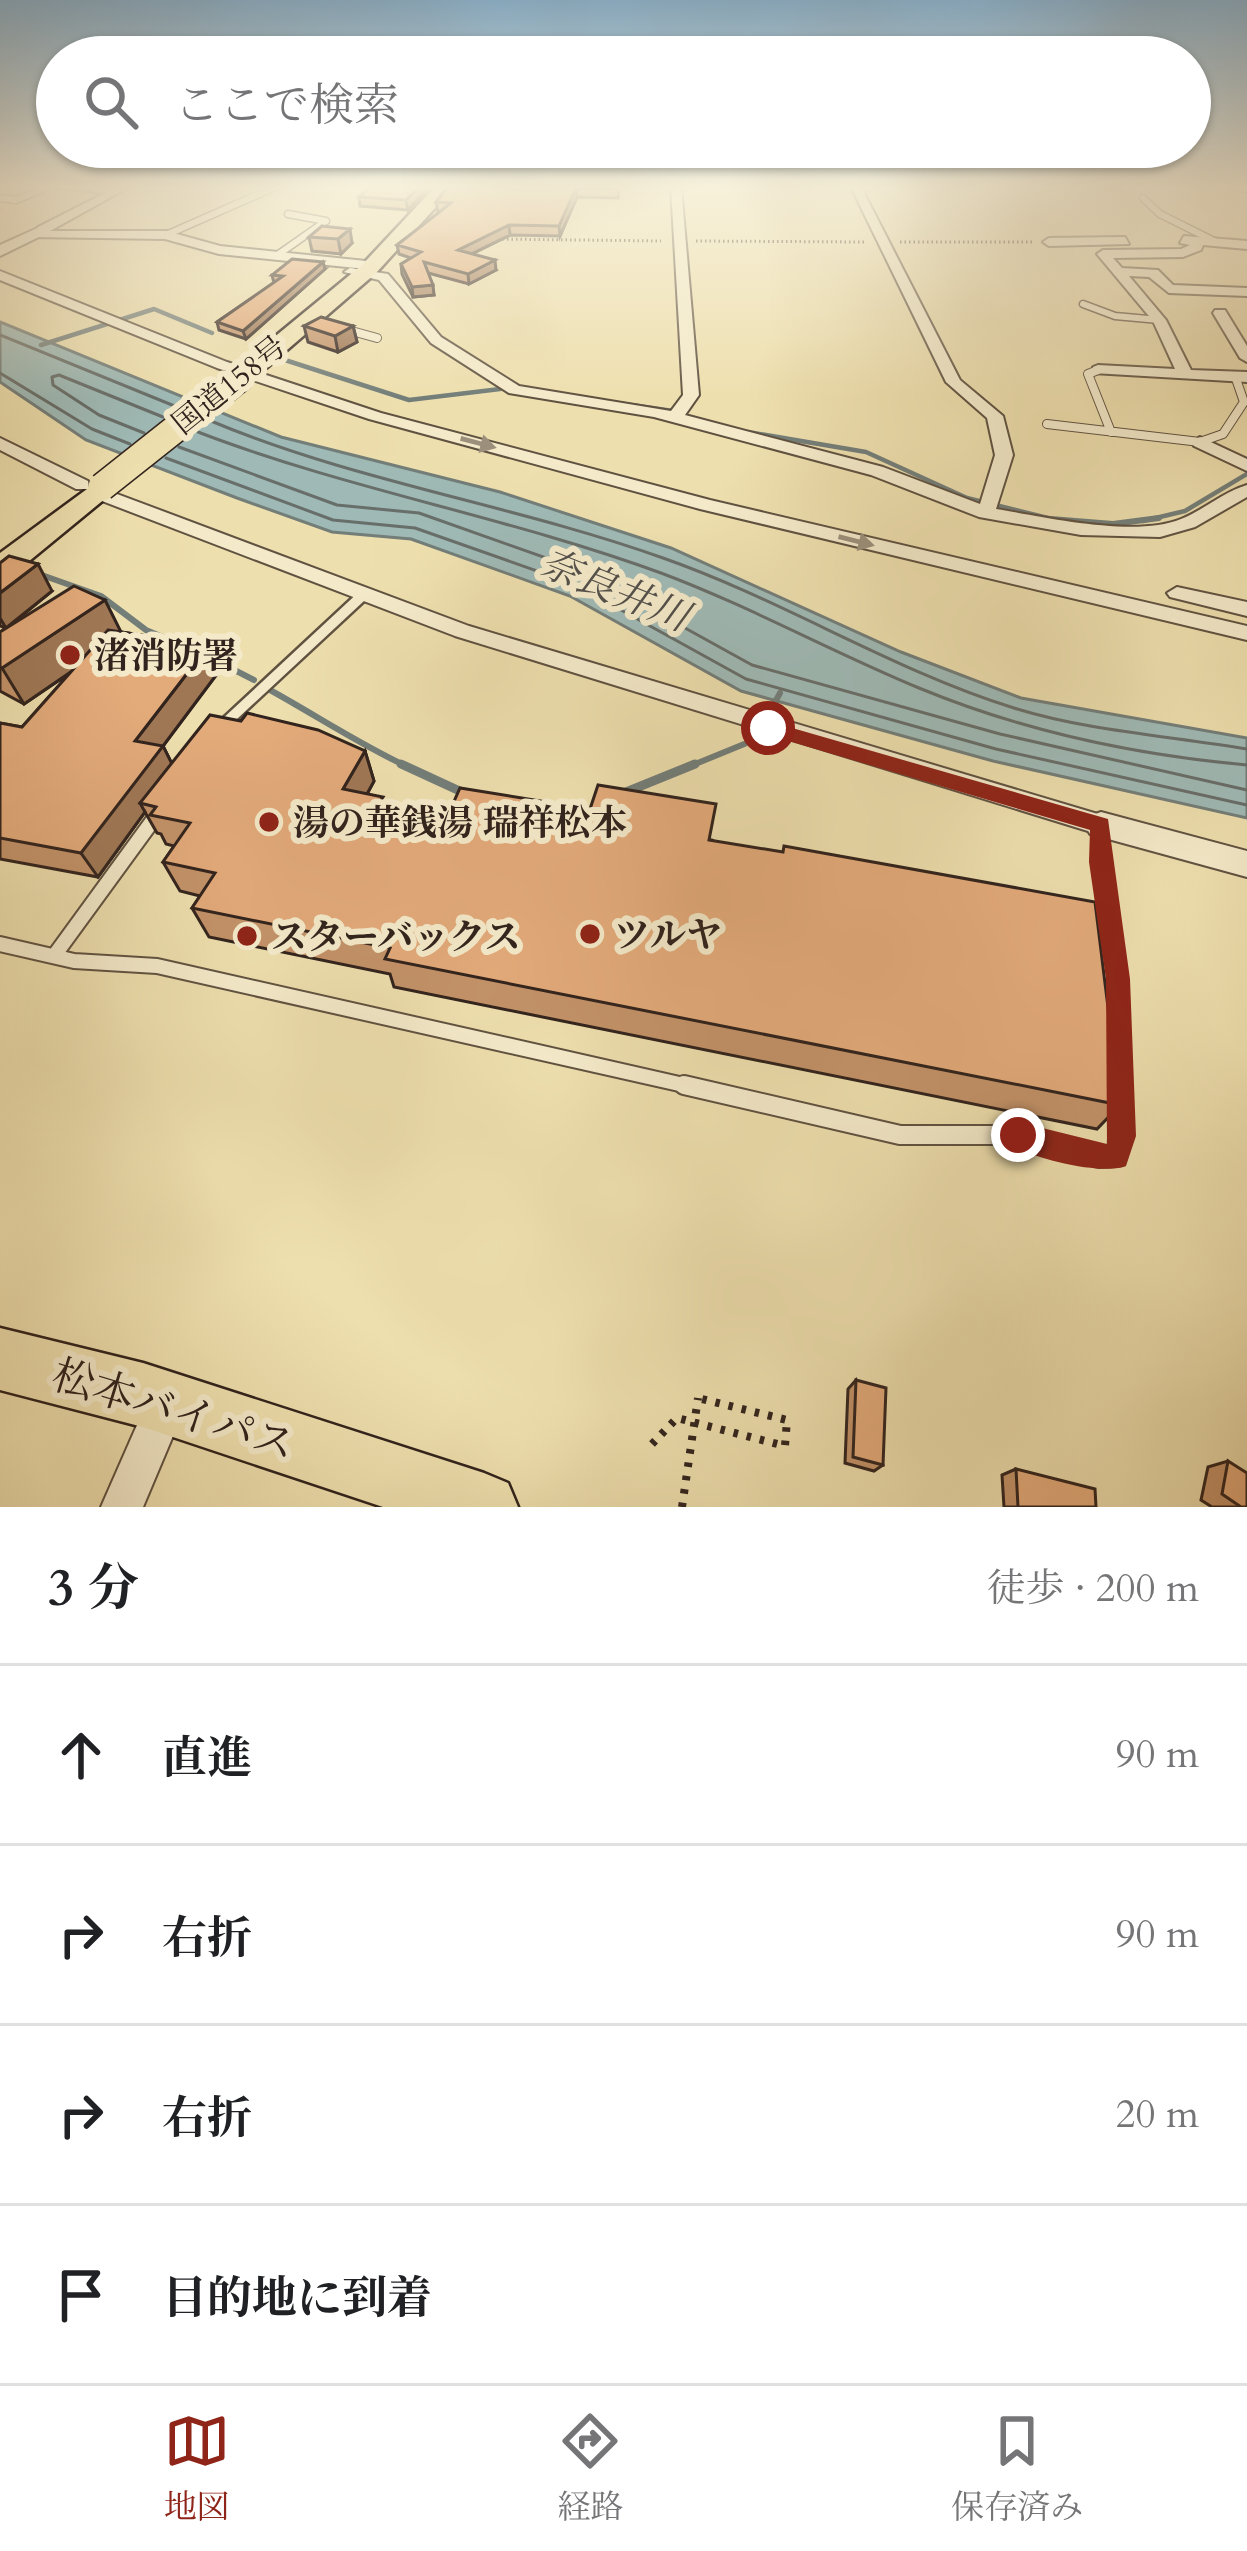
<!DOCTYPE html>
<html lang="ja">
<head>
<meta charset="utf-8">
<style>
	:root { --surface:#fff; --page:#f6f6f6; --text:#202124; --muted:#757577; --line:#e0e0e0; --accent:#8f2418 }
	body { margin:0; font-family:Cardo,"Noto Serif JP",serif; background:var(--page); color:var(--text) }
	.stop { position:absolute; width:36px; height:36px; margin:-27px; border:9px solid #8f2418; border-radius:50%; background:#fff }
	.stop.end { background:#8f2418; border-color:#fff; box-shadow:0 3px 12px #0008 }
	.list { margin:0; padding:0; list-style:none }
	h2 { display:flex; justify-content:space-between; align-items:center; height:156px; margin:0; padding:0 48px; font-size:51px }
	h2 small { font-size:39px; font-weight:400; color:var(--muted) }
	.list li { display:grid; grid-template-columns:78px 1fr auto; gap:36px; align-items:center; box-sizing:border-box; height:180px; padding:0 48px; border-top:3px solid var(--line) }
	.list b { display:block; font-size:45px; white-space:nowrap }
	.list em { font-size:39px; font-style:normal; color:var(--muted) }
	.icon { flex:none; width:66px; height:66px; fill:none; stroke:currentColor; stroke-width:2; stroke-linecap:round; stroke-linejoin:round }
	.map { position:relative; flex:none; width:1247px; height:1507px; overflow:hidden }
	.search { position:absolute; background:var(--surface); box-shadow:0 3px 9px #0004; left:36px; right:36px; top:36px; height:132px; display:flex; align-items:center; gap:30px; box-sizing:border-box; padding:0 42px; border-radius:66px; color:var(--muted); font-size:45px }
	.sheet { height:876px; background:var(--surface) }
	nav { display:flex; justify-content:space-around; align-items:center; box-sizing:border-box; height:168px; border-top:3px solid var(--line); background:var(--surface); font-size:33px; color:var(--muted) }
	nav a { display:grid; justify-items:center; gap:6px }
	nav .on { color:var(--accent) }
	.map>svg:first-child { display:block }
	.water { fill:#9fbab6; stroke:#737e79; stroke-width:3 }
	.lines { fill:none; stroke-linecap:round; stroke-linejoin:round }
	.shore { stroke:#686e6a; stroke-width:3 }
	.stream-far2 { stroke:#737e79; stroke-width:4.5 }
	.stream-far1 { stroke:#737e79; stroke-width:6 }
	.stream { stroke:#737e79; stroke-width:9 }
	.service-far4-casing { stroke:#605241; stroke-width:9 }
	.service-far3-casing { stroke:#605241; stroke-width:10 }
	.service-far2-casing { stroke:#605241; stroke-width:15 }
	.service-far1-casing { stroke:#605241; stroke-width:18 }
	.service-casing { stroke:#605241; stroke-width:22 }
	.minor-casing { stroke:#605241; stroke-width:4 }
	.tertiary-casing { stroke:#605241; stroke-width:4 }
	.trunk-casing { stroke:#31231d; stroke-width:5 }
	.path-far1 { stroke:#31231d; stroke-width:3; stroke-dasharray:1.5 3; stroke-linecap:butt }
	.path { stroke:#31231d; stroke-width:8; stroke-dasharray:4.5 9; stroke-linecap:butt }
	.service-far4 { stroke:#f4eaca; stroke-width:6 }
	.service-far3 { stroke:#f4eaca; stroke-width:8 }
	.service-far2 { stroke:#f4eaca; stroke-width:10 }
	.service-far1 { stroke:#f4eaca; stroke-width:14 }
	.service { stroke:#f4eaca; stroke-width:18 }
	.minor { fill:#f4eaca; fill-rule:evenodd }
	.tertiary { fill:#f4eaca; fill-rule:evenodd }
	.trunk { fill:#eedfae; fill-rule:evenodd }
	.trunk-bridge-casing { stroke:#31231d; stroke-width:30; stroke-linecap:butt }
	.path-bridge { stroke:#31231d; stroke-width:8; stroke-dasharray:4.5 9; stroke-linecap:butt }
	.trunk-bridge { stroke:#eedfae; stroke-width:27 }
	.wall { fill:#c39269; stroke:#31231d; stroke-width:3 }
	.shaded-wall { fill:#9f7755; stroke:#31231d; stroke-width:3 }
	.building { fill:#e3aa7a; stroke:#31231d; stroke-width:3 }
	.oneway { fill:#9c907c }
	.route { fill:#8f2418 }
	.poi-dot { fill:#8f2418; stroke:#f4eaca; stroke-width:4.5 }
	.labels { text-anchor:middle; stroke-width:12; stroke-linejoin:round; paint-order:stroke }
	.far-street-label { font-size:30px; fill:#31231d; stroke:#f4eaca }
	.poi-label { font-size:36px; font-weight:bold; fill:#31231d; stroke:#f4eaca; text-anchor:start }
	.water-label { font-size:39px; font-style:italic; fill:#52504b; stroke:#f4eaca }
	.near-street-label { font-size:42px; fill:#31231d; stroke:#f4eaca }
</style>
</head>
<body>
<div class="map">
<svg width="1247" height="1507" viewBox="0 0 1247 1507">
	<rect width="100%" height="100%" fill="#eedfae"/>
	<filter id="stains"><feTurbulence type="fractalNoise" baseFrequency=".00167" numOctaves="4"/><feColorMatrix values="0 0 0 0 .2 0 0 0 0 .09 0 0 0 0 .02 0 0 0 .5 -.17"/></filter>
	<radialGradient id="worn" r=".72"><stop offset=".6" stop-color="#630" stop-opacity="0"/><stop offset="1" stop-color="#630" stop-opacity=".3"/></radialGradient>
	<!-- water -->
	<path class="water" d="M0 322 281 437 500 492 671 548 901 652 1021 698 1247 738V818L993 761 741 691 570 596 411 539 332 532 237 498 86 440 0 382Z"/>
	<g class="lines">
		<!-- shore -->
		<path class="shore" d="M0 335 177 407
			M0 373 92 429 130 444
			M211 421C356 482 515 505 663 558 783 600 892 670 1014 708 1087 731 1171 736 1247 749
			M198 432C349 490 509 517 661 573 749 606 832 652 919 688 1023 731 1135 755 1247 765
			M144 433 99 415 53 385 52 377 59 375 163 417
			M179 447 337 505 419 513 580 570 752 665 1000 734 1247 790
			M166 458 333 520 415 528 574 584 746 679 996 749 1247 805"/>
		<!-- stream-far2 -->
		<path class="stream-far2" d="M41 345 154 309 212 333
			M285 360 409 400 500 389
			M596 400 673 411
			M748 432 866 452 967 498 1060 521
			M1143 521 1185 511 1247 474"/>
		<!-- stream-far1 -->
		<path class="stream-far1" d="M1038 518 1113 524 1159 518
			M36 573 101 596 146 630 177 643
			M207 656 254 680
			M270 690C317 716 359 744 408 767
			M769 713 780 693
			M688 767 754 740"/>
		<!-- stream -->
		<path class="stream" d="M401 764 464 793
			M626 792 695 764"/>
		<!-- service-far4 casing -->
		<g class="service-far4-casing">
			<path id="service-far4" d="M1235 187 1247 189
				M0 198 16 200 48 187
				M1143 198 1160 214 1216 242
				M166 235 275 187
				M276 256 326 221 288 214
				M1083 304 1115 316 1159 320
				M339 327 358 333"/>
		</g>
		<!-- service-far3 casing -->
		<g class="service-far3-casing">
			<path id="service-far3" d="M348 330 377 338
				M1098 370 1088 374 1111 432
				M1047 424 1200 442 1223 434 1244 402 1235 376"/>
		</g>
		<!-- service-far2 casing -->
		<g class="service-far2-casing">
			<path id="service-far2" d="M221 727 363 595"/>
		</g>
		<!-- service-far1 casing -->
		<g class="service-far1-casing">
			<path id="service-far1" d="M1101 826 1100 862 1118 979 1121 1088
				M0 944 74 961 157 966 697 1088
				M54 956 159 812"/>
		</g>
		<!-- service casing -->
		<g class="service-casing">
			<path id="service" d="M684 1085 900 1135H1018L1099 1158 1117 1157 1121 1085"/>
		</g>
		<!-- minor casing -->
		<g class="minor-casing">
			<path id="minor" d="M53 187H129L50 231H166L220 246 366 261 372 265 366 269 219 254 165 239 32 237 38 227 105 193Z
				M671 187H681L699 395 685 415 883 467 980 504 995 455 987 418 946 382 851 187H861L960 380 1003 416 1013 455 996 509C1045 517 1135 538 1181 519 1204 510 1223 492 1247 485V497L1195 527 1160 537 1081 535 979 517 871 475 654 417 509 393 431 343 379 280 344 272 350 268 388 274 441 337 519 386 671 411 683 395Z
				M1184 236 1247 241V249L1203 245 1201 250 1183 257 1113 258 1122 268 1158 270 1173 285 1247 288V296L1169 293 1149 277 1129 276 1166 320 1191 370 1247 372V382L1093 373V367L1098 365 1175 369 1153 321 1097 254 1103 250 1181 249 1190 245 1180 243Z
				M1125 237 1129 244 1049 246 1043 242 1049 238Z
				M0 271 227 362 381 413 710 500 1247 626V640L700 509 369 419 217 368 0 280Z
				M1215 310H1225L1247 346V362L1240 358 1213 313Z
				M1200 437 1247 459V471L1194 446 1192 442Z
				M0 438 88 481 89 488H101L469 626 1101 815 1110 818 1114 825 1110 832 1101 835 455 636 89 496 88 489H76L0 450Z
				M1177 587 1247 602V616L1170 597 1167 593Z
				M166 1385 180 1391 186 1405 143 1507H101L152 1391Z"/>
		</g>
		<!-- tertiary casing -->
		<g class="tertiary-casing">
			<path id="tertiary" d="M42 226 47 233 0 256V245Z
				M1101 812 1247 851V877L1090 834 1085 825 1090 816Z"/>
		</g>
		<!-- trunk casing -->
		<g class="trunk-casing">
			<path id="trunk" d="M435 187H454L376 273 251 381H233V371L362 265Z
				M102 478 112 481 116 487 112 493 11 576 0 579V553Z
				M0 1328 143 1363 484 1473 508 1483 518 1507H383L143 1427 0 1390Z"/>
		</g>
		<!-- path-far1 -->
		<path class="path-far1" d="M498 239 661 241
			M696 241 865 242
			M900 242H1033"/>
		<!-- path -->
		<path class="path" d="M652 1444 677 1418 785 1446 787 1420 698 1398"/>
		<!-- service-far4 -->
		<use href="#service-far4" class="service-far4"/>
		<!-- service-far3 -->
		<use href="#service-far3" class="service-far3"/>
		<!-- service-far2 -->
		<use href="#service-far2" class="service-far2"/>
		<!-- service-far1 -->
		<use href="#service-far1" class="service-far1"/>
		<!-- service -->
		<use href="#service" class="service"/>
		<!-- minor -->
		<use href="#minor" class="minor"/>
		<!-- tertiary -->
		<use href="#tertiary" class="tertiary"/>
		<!-- trunk -->
		<use href="#trunk" class="trunk"/>
		<!-- trunk-bridge casing -->
		<g class="trunk-bridge-casing">
			<path id="trunk-bridge" d="M102 487 242 376"/>
		</g>
		<!-- path-bridge -->
		<path class="path-bridge" d="M682 1507 698 1398"/>
		<!-- trunk-bridge -->
		<use href="#trunk-bridge" class="trunk-bridge"/>
	</g>
	<!-- wall -->
	<path class="wall" d="M429 187 408 210 360 206 359 197Z
		M447 187H619L618 198 577 197 560 236 510 235 472 254 496 270 469 284 428 273 434 295 413 297 402 274 401 264 411 258 399 254 397 245 440 212H438L436 202Z
		M322 226 352 243 341 254 312 251 309 237Z
		M325 269 246 339 219 330 217 322 274 283 272 275Z
		M304 326H353L357 342 338 352 308 342Z
		M0 563 52 591 7 628 121 632 209 645 220 670 163 746 172 764 365 751 374 781 367 794 385 806 447 817 712 840 1120 1105 1097 1129 394 987 390 974 209 937 192 908 200 896 180 891 163 862 174 846 166 844 161 834 157 833 145 812 98 877 0 859V723L22 727 70 673 24 704 0 691V632L6 628 0 626Z
		M856 1380 883 1465 874 1471 845 1463 848 1389Z
		M1228 1461 1247 1507H1212L1201 1500 1208 1467Z
		M1016 1469 1096 1507H1004L1002 1475Z"/>
	<!-- shaded-wall -->
	<path class="shaded-wall" d="M419 187H429L408 210 406 200Z
		M576 188 577 197 560 236 559 226Z
		M509 225 510 235 459 260 458 250Z
		M350 229 352 243 341 254 338 239Z
		M495 260 496 270 469 284 468 274Z
		M323 262 325 269 246 339 243 331Z
		M433 285 434 295 413 297 412 287Z
		M353 326 357 342 338 352 335 336Z
		M38 564 52 591 6 628 0 618V593Z
		M105 600 123 636 24 704 2 668Z
		M209 645 220 670 163 746 175 770 140 803 145 812 98 877 81 853 135 741Z
		M365 751 374 781 353 820 343 789Z"/>
	<!-- building -->
	<path class="building" d="M370 187H419L406 200 359 197Z
		M448 187H618V189L576 188 559 226 509 225 458 250 495 260 468 274 424 262 433 285 412 287 401 264 421 252 397 245 451 203 436 202Z
		M322 226 350 229 338 239 309 237Z
		M292 259 323 262 243 331 217 322 283 276 272 275Z
		M321 317 353 326 335 336 304 326Z
		M9 556 38 564 0 593V563Z
		M74 586 105 600 2 668 0 667V632Z
		M108 630 209 645 135 741 163 746 81 853 0 838V723L22 727Z
		M247 713 318 730 365 751 343 789 383 797 378 805 447 817 460 788 590 809 598 785 716 804 709 840 783 852 784 846 1095 902 1120 1105 385 959 390 948 192 908 215 873 163 862 190 823 150 815 156 807 140 803 210 715 241 721Z
		M856 1380 886 1388 883 1465 853 1457Z
		M1228 1461 1247 1473V1507H1241L1222 1494Z
		M1016 1469 1095 1489 1096 1507H1018Z"/>
	<!-- one-way arrows -->
	<defs><path id="oneway-solid" d="M-6-.8H1V-3.2L6.5 0L1 3.2V.8H-6Z" transform="scale(3)"/></defs>
	<g class="oneway">
		<use href="#oneway-solid" transform="translate(478 443) rotate(15)"/>
		<use href="#oneway-solid" transform="translate(856 541) rotate(14)"/>
	</g>
	<!-- sky -->
	<linearGradient id="sky" x2="0" y2="1"><stop stop-color="#8bb6d4"/><stop offset="0.47" stop-color="#f7f1db"/><stop offset="1" stop-color="#f7f1db" stop-opacity="0"/></linearGradient>
	<rect width="1247" height="398" fill="url(#sky)"/>
	<!-- route -->
	<path class="route" d="M768 721 1108 819 1130 979 1136 1136 1126 1166C1104 1176 1013 1157 1005 1135L1018 1122 1107 1144 1106 979 1089 862 1090 830 761 733 758 728Z"/>
	<!-- markers -->
	<g class="poi-dot">
		<circle cx="70" cy="655" r="12"/>
		<circle cx="269" cy="822" r="12"/>
		<circle cx="590" cy="934" r="12"/>
		<circle cx="247" cy="936" r="12"/>
	</g>
	<g class="labels">
		<!-- far-street labels -->
		<g class="far-street-label">
			<text transform="translate(229 385) rotate(-39)" y="10">国道158号</text>
		</g>
		<!-- poi labels -->
		<g class="poi-label">
			<text x="94" y="668">渚消防署</text>
			<text x="293" y="835">湯の華銭湯 瑞祥松本</text>
			<text x="614" y="947">ツルヤ</text>
			<text x="271" y="949">スターバックス</text>
		</g>
		<!-- water labels -->
		<g class="water-label">
			<text transform="translate(615 589) rotate(22)" y="14">奈良井川</text>
		</g>
		<!-- near-street labels -->
		<g class="near-street-label">
			<text transform="translate(174 1409) rotate(17)" y="15">松本バイパス</text>
		</g>
	</g>
	<rect width="100%" height="100%" filter="url(#stains)"/>
	<rect width="100%" height="100%" fill="url(#worn)"/>
</svg>
<div class="stop" style="left:768px;top:728px"></div>
<div class="stop end" style="left:1018px;top:1135px"></div>
<div class="search"><svg class="icon" aria-label="search" viewBox="0 0 24 24"><circle cx="10" cy="10" r="6"/><path d="M15 15l6 6"/></svg>ここで検索</div>
</div>
<section class="sheet">
<h2>3 分<small>徒歩 · 200 m</small></h2>
<ul class="list">
<li><svg class="icon" aria-label="ahead" viewBox="0 0 24 24"><path d="M12 20V5M6 11l6-6 6 6"/></svg><div><b>直進</b></div><em>90 m</em></li>
<li><svg class="icon" aria-label="right" viewBox="0 0 24 24"><path d="M7 20v-9h11M14 6l5 5-5 5"/></svg><div><b>右折</b></div><em>90 m</em></li>
<li><svg class="icon" aria-label="right" viewBox="0 0 24 24"><path d="M7 20v-9h11M14 6l5 5-5 5"/></svg><div><b>右折</b></div><em>20 m</em></li>
<li><svg class="icon" aria-label="arrive" viewBox="0 0 24 24"><path d="M6 21V4h12l-3 4 3 4H6"/></svg><div><b>目的地に到着</b></div></li>
</ul>
</section>
<nav>
<a class="on"><svg class="icon" aria-label="map" viewBox="0 0 24 24"><path d="M3 6l6-2 6 2 6-2v14l-6 2-6-2-6 2zM9 4v14M15 6v14"/></svg>地図</a>
<a><svg class="icon" aria-label="directions" viewBox="0 0 24 24"><path d="M12 3l9 9-9 9-9-9zM9 14v-3h6M13 9l2 2-2 2"/></svg>経路</a>
<a><svg class="icon" aria-label="saved" viewBox="0 0 24 24"><path d="M7 4h10v16l-5-4-5 4z"/></svg>保存済み</a>
</nav>
</body>
</html>
